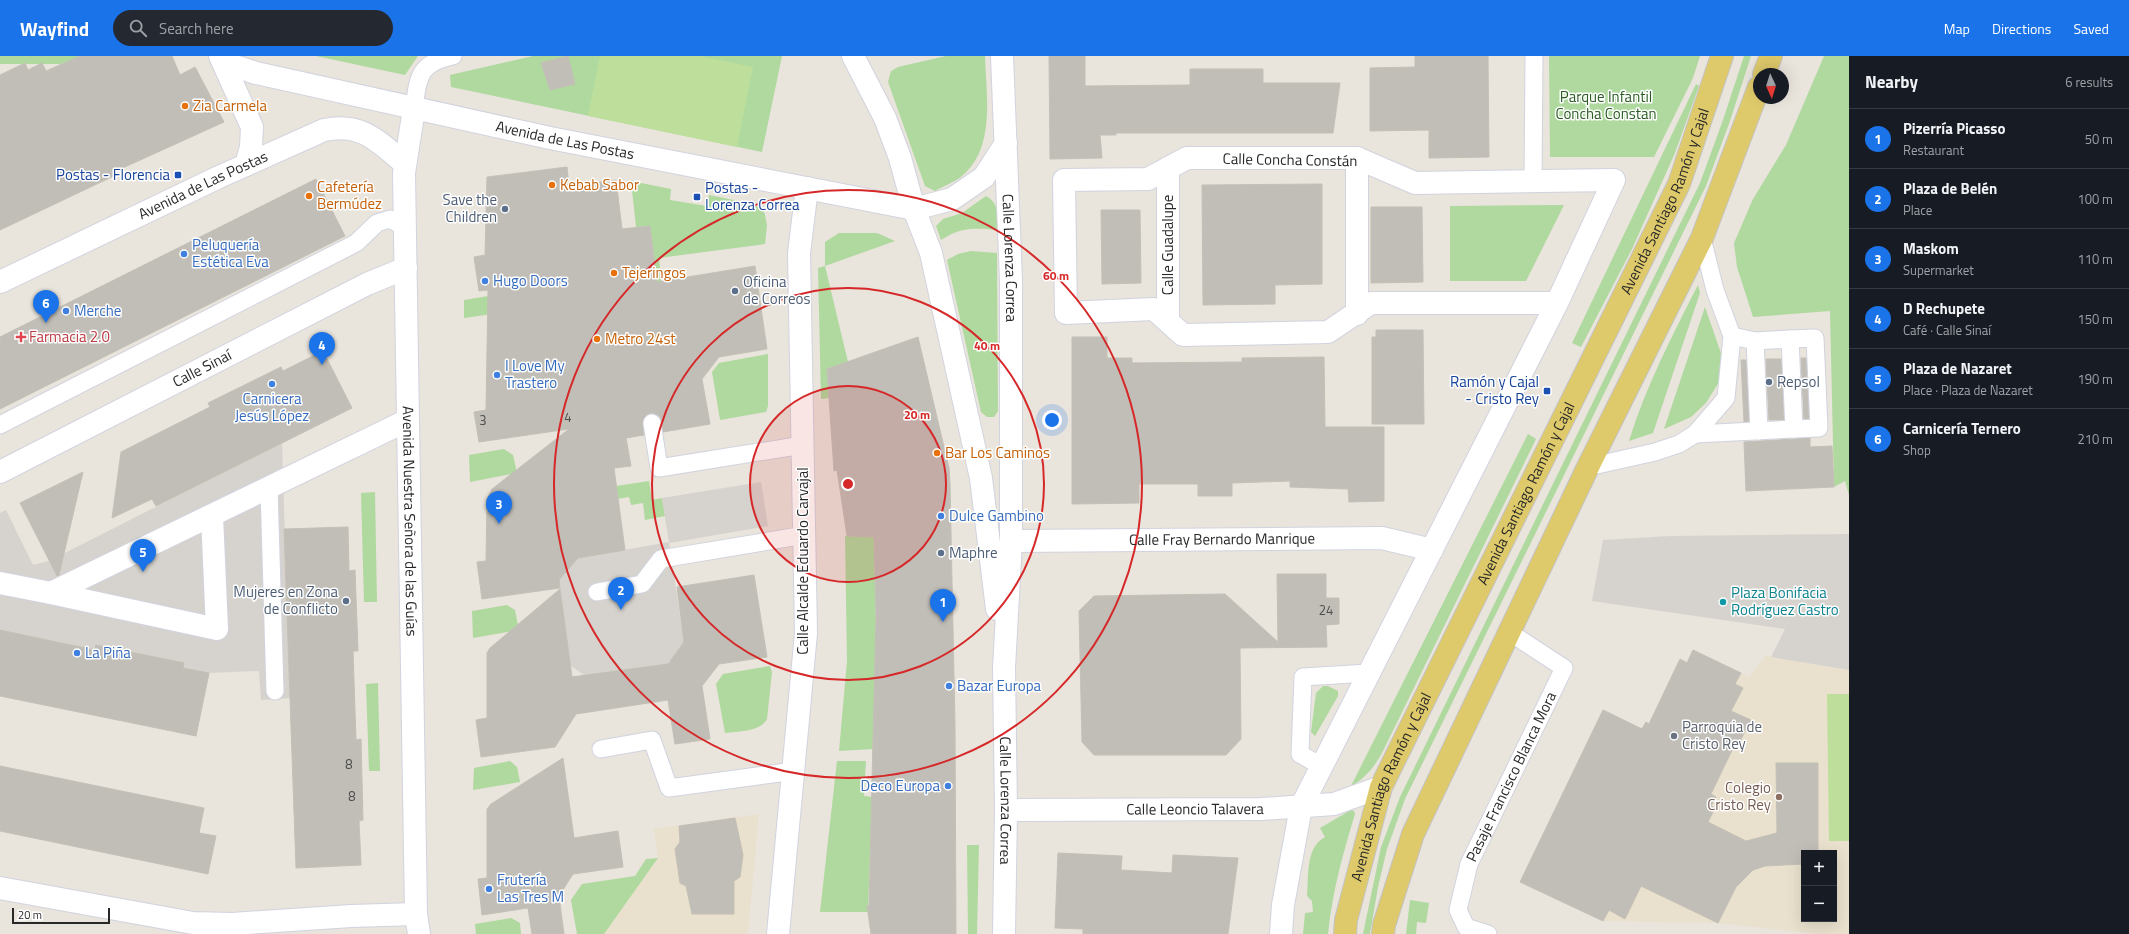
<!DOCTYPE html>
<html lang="en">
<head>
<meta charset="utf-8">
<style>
	:root { --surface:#171b24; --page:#242831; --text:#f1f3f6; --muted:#9ea1a6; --line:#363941; --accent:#1a73e8 }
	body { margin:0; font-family:"Titillium Web",sans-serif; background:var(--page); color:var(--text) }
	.controls { position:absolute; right:12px; bottom:12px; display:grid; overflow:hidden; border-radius:0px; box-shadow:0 4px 16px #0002 }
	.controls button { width:36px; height:36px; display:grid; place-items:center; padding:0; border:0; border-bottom:1px solid var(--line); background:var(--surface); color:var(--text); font:20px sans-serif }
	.compass { position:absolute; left:1753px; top:12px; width:36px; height:36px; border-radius:50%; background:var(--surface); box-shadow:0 4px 16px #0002; rotate:176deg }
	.scale { position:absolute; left:12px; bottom:10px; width:98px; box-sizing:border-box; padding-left:4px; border:2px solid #282828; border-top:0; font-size:11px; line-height:14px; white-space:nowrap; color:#282828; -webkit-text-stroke:3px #fff; paint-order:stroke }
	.you { position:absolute; left:1052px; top:364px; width:14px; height:14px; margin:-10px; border:3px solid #fff; border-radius:50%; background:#1a73e8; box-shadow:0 0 0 6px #1a73e833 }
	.badge { display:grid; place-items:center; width:26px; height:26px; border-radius:50%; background:var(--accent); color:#fff; font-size:13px; font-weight:700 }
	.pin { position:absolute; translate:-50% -33px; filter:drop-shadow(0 1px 2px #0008) }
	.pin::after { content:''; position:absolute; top:21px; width:14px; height:12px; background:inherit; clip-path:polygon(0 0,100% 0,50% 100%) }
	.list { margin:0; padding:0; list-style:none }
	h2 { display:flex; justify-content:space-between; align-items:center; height:52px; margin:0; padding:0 16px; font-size:17px }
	h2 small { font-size:13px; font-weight:400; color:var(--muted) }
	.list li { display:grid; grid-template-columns:26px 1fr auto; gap:12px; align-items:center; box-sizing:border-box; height:60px; padding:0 16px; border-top:1px solid var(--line) }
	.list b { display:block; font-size:15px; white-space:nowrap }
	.list p { margin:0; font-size:13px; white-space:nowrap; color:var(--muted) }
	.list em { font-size:13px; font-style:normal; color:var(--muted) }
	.icon { flex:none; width:22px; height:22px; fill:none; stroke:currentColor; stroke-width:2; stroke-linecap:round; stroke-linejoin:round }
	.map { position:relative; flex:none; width:1849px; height:878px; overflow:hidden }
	header { display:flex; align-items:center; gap:24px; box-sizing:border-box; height:56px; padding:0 20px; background:var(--accent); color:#fff }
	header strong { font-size:19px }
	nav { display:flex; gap:22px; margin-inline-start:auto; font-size:14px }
	.search { width:280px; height:36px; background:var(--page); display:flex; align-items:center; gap:10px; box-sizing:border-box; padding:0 14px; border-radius:22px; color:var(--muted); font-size:15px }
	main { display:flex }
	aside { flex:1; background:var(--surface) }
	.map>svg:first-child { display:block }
	.education { fill:#e9e1cd; fill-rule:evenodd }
	.green { fill:#afd99e }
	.pitch { fill:#bedf9b }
	.plaza { fill:#d6d3ce }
	.building { fill:#c1beb8; stroke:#c4c0b6 }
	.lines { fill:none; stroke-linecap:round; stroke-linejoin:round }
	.lane-casing { stroke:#d1d3df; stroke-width:19 }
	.street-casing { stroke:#d1d3df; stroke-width:24 }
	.secondary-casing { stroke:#d1d3df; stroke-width:24 }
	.primary-casing { stroke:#c3c3c3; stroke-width:24 }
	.lane { stroke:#fff; stroke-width:17 }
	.street { stroke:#fff; stroke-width:22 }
	.secondary { stroke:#fff; stroke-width:22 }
	.primary { stroke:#dfca6b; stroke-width:22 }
	.ring { fill:none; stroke:#d62828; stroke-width:2 }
	.food-dot { fill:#e8710a; stroke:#fff; stroke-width:1.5 }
	.transit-dot { fill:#1a4fb4; stroke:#fff; stroke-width:1.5 }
	.service-dot { fill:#5c6f8a; stroke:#fff; stroke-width:1.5 }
	.shop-dot { fill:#3f7fe0; stroke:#fff; stroke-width:1.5 }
	.health-dot { fill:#e0444e; stroke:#fff; stroke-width:1.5 }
	.culture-dot { fill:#0f9aa8; stroke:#fff; stroke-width:1.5 }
	.worship-dot { fill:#6b7280; stroke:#fff; stroke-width:1.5 }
	.education-dot { fill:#8d6e63; stroke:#fff; stroke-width:1.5 }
	.labels { text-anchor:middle; stroke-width:3; stroke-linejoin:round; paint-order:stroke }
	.number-label { font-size:13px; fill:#4e4e4c }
	.park-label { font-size:15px; fill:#2a5c22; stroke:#fff }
	.food-label { font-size:15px; fill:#c56008; stroke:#fff; text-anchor:start }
	.street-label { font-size:15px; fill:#282828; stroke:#fff }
	.transit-label { font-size:15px; fill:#164399; stroke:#fff; text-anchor:end }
	.service-label { font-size:15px; fill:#4e5e75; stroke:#fff; text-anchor:start }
	.shop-label { font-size:15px; fill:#366cbe; stroke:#fff; text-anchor:start }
	.health-label { font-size:15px; fill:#be3a42; stroke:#fff; text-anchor:start }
	.culture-label { font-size:15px; fill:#0d838f; stroke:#fff; text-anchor:start }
	.worship-label { font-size:15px; fill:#5b616d; stroke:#fff; text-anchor:start }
	.education-label { font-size:15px; fill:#785e54; stroke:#fff; text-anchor:end }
	.centre { fill:#d62828; stroke:#fff; stroke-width:2 }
	.ring-label { font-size:12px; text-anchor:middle; font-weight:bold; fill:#d62828; stroke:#fff; stroke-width:3; stroke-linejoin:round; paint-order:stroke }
</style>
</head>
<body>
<header>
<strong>Wayfind</strong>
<div class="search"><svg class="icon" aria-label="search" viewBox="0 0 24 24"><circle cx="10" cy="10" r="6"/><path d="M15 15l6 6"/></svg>Search here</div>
<nav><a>Map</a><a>Directions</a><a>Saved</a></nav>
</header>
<main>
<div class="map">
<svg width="1849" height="878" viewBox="0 0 1849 878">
	<rect width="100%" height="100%" fill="#e9e4dc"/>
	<!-- education -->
	<path class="education" d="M1766 600 1849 614V878H1820L1718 867 1603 865 1520 826 1571 721 1707 744 1736 686 1739 687 1750 664 1731 655 1735 628 1741 617 1749 621ZM1804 797H1834V863H1804Z
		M759 758 748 878H604L658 802 654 773Z"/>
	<!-- green -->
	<path class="green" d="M0 0H97L63 8H0Z
		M316 0H418L405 19Z
		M533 0H782L762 96 451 31 450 19Z
		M946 0H985C986 38 996 92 962 120 955 126 943 130 935 135L925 130 888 26 891 15 898 11Z
		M1549 0H1700L1693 22 1654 101H1550Z
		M1744 0H1751L1730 65 1706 130 1405 743 1387 793 1378 831 1370 878H1363L1381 791 1400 741 1700 127 1723 64Z
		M1824 0H1849V439L1845 425 1834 431 1830 255 1753 261 1737 211 1734 187 1753 143 1786 89Z
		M1696 28 1699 30 1675 97 1632 193 1581 291 1572 287Z
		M631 125 671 133 670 144 707 150 709 139 753 148 764 155 767 169 765 188 659 202 663 242 645 244 653 195 650 170 636 171Z
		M986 140C1000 147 997 161 997 174 974 172 961 171 941 184L936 170 943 163 962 157Z
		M1564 149 1526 225H1450V150Z
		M839 177H877L895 185 825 210 848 306 827 313 829 342 821 343 818 212 825 210V186Z
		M971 195 997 197 998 355 994 361H987L981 356 947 204 958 198Z
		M1698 229 1700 237 1653 377 1629 385C1646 330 1672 280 1698 229Z
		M501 238 499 257 464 262V244Z
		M1705 251 1722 300 1719 326 1706 347 1691 361 1664 373Z
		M768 298V350L766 356 720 364 712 316 719 307Z
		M1528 378 1536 383 1382 697C1374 711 1366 722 1351 730Z
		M504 393 513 399 517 417 470 426 469 399Z
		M649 425 652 444 662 442 665 460 645 464 643 447 631 449 629 441 592 447 590 434Z
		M375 436 377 546H364L361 437Z
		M845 480 874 481 876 579 873 693 839 695 847 605Z
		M507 549 515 554 519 574 473 582 472 555Z
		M770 610 772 616 767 663C760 676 738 675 725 677L716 628 723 618Z
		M378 627 380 715H369L366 628Z
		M1323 630H1328L1338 635V640L1315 680 1311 676 1316 637Z
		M510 705 517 711 520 726 473 734 474 712Z
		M837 705H866L864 740 872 741 868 856H820Z
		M1351 754 1354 755 1355 758C1343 797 1332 837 1328 878H1303L1305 857 1313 856 1312 845 1307 840C1309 820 1305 792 1325 781L1320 772Z
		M967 789H979L977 878H968Z
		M658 802 604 878H577L571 844 582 828 635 820 646 803Z
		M1410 844 1429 847 1426 867 1417 866 1416 878H1406Z
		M511 862 520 867 521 878H476L475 868Z"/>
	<!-- pitch -->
	<path class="pitch" d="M600 0H700L753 11 737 91 588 60Z
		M1827 638H1849V785H1829Z"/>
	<!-- plaza -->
	<path class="plaza" d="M282 387 290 642 261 644 259 615 209 617 0 574V457L6 454 33 509 49 505Z
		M761 426 768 470 669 487 684 586 668 608 585 620 570 609 559 524 578 502 669 486 662 442Z
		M1849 478V614L1771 601 1785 573 1592 545 1603 484 1670 480Z"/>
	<!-- building -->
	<path class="building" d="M80 0H172L180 19 195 11 224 66 116 115 118 118 0 174V19L25 7 28 14 42 7 46 15Z
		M568 0 575 28 550 34 541 7Z
		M1049 0H1085V30L1190 29V13H1263V27H1340L1333 77H1116V79H1100L1102 102 1050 103Z
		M1415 0H1488L1489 101 1429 102V74L1370 75V12L1415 11Z
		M567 111 569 130 616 124 622 173 650 170 657 226 755 210 767 293 719 301 702 323 710 368 663 376 660 361 655 358 650 357 643 364 644 379 626 382 631 410 614 412 625 494 578 502 559 524 560 532 482 543 477 506 486 505 487 443 492 433 569 373 479 386 474 356 486 354 488 234 479 235 474 201 485 199 487 121Z
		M316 123 345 180 0 353V281Z
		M1322 128V228L1275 229V248L1203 249 1202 129Z
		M1371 151H1422L1423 226 1371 227Z
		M1101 154H1140L1141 227 1102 228Z
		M1376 274H1423L1424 368H1372V281H1376Z
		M918 281 949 412 950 428 955 669 956 878H871L867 850H869L876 559 874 481 847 480 837 414 834 415 827 313Z
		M1072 281H1107V302H1132V307L1242 306V302L1324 301 1325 371H1384V445L1349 446 1348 433 1290 431V425L1232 427V440H1198V428H1139V447L1072 448Z
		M323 295 352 352 156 450 152 443 112 462 121 396 210 351 208 347 281 311 283 315Z
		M1801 302H1806L1809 362 1804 363Z
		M1766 303H1781L1784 364H1769Z
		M1741 304H1746L1749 365 1744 366Z
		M1810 382V391L1832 390 1834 431 1746 435 1744 386Z
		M83 416 59 519 57 520 20 447Z
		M348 471 349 515 355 514 358 595H353L356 684 361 683 363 764 359 765 361 809 296 812 284 473Z
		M1277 518H1326V542H1339V568L1326 569 1327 591 1240 592 1241 683 1226 699H1094L1082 686 1079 555 1094 540 1225 538 1278 586Z
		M754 519 767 601 719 608 702 630 710 683 675 688 668 644 576 658 555 691 481 701 476 664 487 662V597L490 592 560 533 572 621 668 608 684 586 677 531Z
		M0 574 95 594 96 589 125 595 184 607 183 612 209 617 196 680 0 640Z
		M1693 594 1741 617 1735 628 1743 632 1731 655 1751 664 1739 687 1736 686 1711 738 1716 741 1711 750 1715 752 1708 766 1746 785 1777 777 1776 707H1818V797H1804V808L1765 810 1753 814 1736 831 1718 867 1641 830 1625 863 1609 854 1603 865 1520 826 1603 654 1642 673 1646 666 1649 668 1680 603 1687 607Z
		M563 702 574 782 618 775 623 811 573 818 559 840 564 878H532L528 852 482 859 478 823 487 822V753L491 748Z
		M0 710 204 752 199 777 216 780 208 818 0 775Z
		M735 762 743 799 740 821 734 825V858H692L686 830 680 827 675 793 680 786 679 770Z
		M1058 797 1122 800 1121 814 1172 817 1173 799 1238 802 1228 878H1083V873L1055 872Z"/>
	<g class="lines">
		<!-- lane casing -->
		<g class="lane-casing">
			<g id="lane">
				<path d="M414 53C418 22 418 7 453 0"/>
				<path d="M1533 126 1534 0"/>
				<path d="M1790 283 1815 282 1819 372 1794 373"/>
				<path d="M1755 285 1759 375"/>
				<path d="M652 367 659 412 803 389"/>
				<path d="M0 369 356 187 377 167 390 163 406 172"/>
				<path d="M1695 378 1794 373 1790 283 1755 285 1732 280"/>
				<path d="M1588 411 1655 396 1679 388 1695 378 1726 342 1732 280 1715 234 1702 182"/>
				<path d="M269 432 275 635"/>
				<path d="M597 536 642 528 661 503 805 479"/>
				<path d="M601 693 652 684 669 732 794 715"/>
				<path d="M1321 710 1300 698 1303 621 1368 617"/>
				<path id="s1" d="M1488 878 1466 871 1458 854 1469 808 1564 612 1509 576"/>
			</g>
		</g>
		<!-- street casing -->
		<g class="street-casing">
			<g id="street">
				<path d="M220 0 252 71 251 91 246 109"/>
				<path id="s2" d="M221 1 235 10 256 17 550 82 914 153"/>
				<path id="s3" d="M414 53 404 117 416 858 419 878"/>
				<path d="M1168 112V265"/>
				<path id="s4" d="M0 226 219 121 324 74C361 66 378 85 404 107"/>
				<path d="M1357 258V102"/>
				<path id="s5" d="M0 416 367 228 406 212"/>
				<path id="s6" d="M1011 485 1382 482 1432 494"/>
				<path d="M0 527 51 537 408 364"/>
				<path d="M51 537 217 573 212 460"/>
				<path id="s7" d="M1006 754 1262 753 1334 748 1381 731"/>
				<path d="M0 832 193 867 232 868 351 860 416 858"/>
				<path d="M778 878 806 577 799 197 807 132"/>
				<path d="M1281 878 1283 849 1301 751 1557 247 1614 124 1415 127 1357 102H1187L1148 123 1064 124 1066 257 1154 253 1183 279 1328 276 1371 247H1557"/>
			</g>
		</g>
		<!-- secondary casing -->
		<g class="secondary-casing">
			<g id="secondary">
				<path d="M853 0 885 62 900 102 914 153 931 197 981 422 997 553"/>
				<path id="s8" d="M1002 0 1011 225V485L1004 612 1006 754 1004 878"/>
				<path d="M914 153 952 143 984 121 1006 87"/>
			</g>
		</g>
		<!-- primary casing -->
		<g class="primary-casing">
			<g id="primary">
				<path d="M1764 18 1771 0"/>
				<path id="s9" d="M1345 878 1346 864 1381 731 1679 128 1722 0"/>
				<path d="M1383 878 1384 869 1413 778 1588 411 1702 182 1759 31"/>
			</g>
		</g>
		<!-- lane -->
		<use href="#lane" class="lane"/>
		<!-- street -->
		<use href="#street" class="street"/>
		<!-- secondary -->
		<use href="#secondary" class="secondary"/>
		<!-- primary -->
		<use href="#primary" class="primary"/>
	</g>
	<!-- distance rings -->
	<circle cx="848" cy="428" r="98" fill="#d62828" fill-opacity=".12"/>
	<g class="ring">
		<circle cx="848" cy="428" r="98"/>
		<circle cx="848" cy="428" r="196"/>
		<circle cx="848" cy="428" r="294"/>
	</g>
	<!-- markers -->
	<g class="food-dot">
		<circle cx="185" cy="50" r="4"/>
		<circle cx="552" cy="129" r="4"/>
		<circle cx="309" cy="140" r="4"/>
		<circle cx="614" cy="217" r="4"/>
		<circle cx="597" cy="283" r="4"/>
		<circle cx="937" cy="397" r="4"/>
	</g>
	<g class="transit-dot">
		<rect x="174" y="115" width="8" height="8" rx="2"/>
		<rect x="693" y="137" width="8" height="8" rx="2"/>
		<rect x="1543" y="331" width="8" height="8" rx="2"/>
	</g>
	<g class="service-dot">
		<circle cx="505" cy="153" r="4"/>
		<circle cx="735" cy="235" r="4"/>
		<circle cx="1769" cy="326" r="4"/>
		<circle cx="941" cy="497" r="4"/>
		<circle cx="346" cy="545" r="4"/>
	</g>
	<g class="shop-dot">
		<circle cx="184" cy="198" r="4"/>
		<circle cx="485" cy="225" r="4"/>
		<circle cx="66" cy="255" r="4"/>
		<circle cx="497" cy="319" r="4"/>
		<circle cx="272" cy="328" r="4"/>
		<circle cx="941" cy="460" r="4"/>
		<circle cx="77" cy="597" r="4"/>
		<circle cx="949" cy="630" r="4"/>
		<circle cx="948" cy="730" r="4"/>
		<circle cx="489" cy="833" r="4"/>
	</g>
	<path class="health-dot" d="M19 275h4v4h4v4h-4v4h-4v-4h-4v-4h4z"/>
	<circle class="culture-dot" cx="1723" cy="546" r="4"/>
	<circle class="worship-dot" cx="1674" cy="680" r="4"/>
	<circle class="education-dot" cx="1779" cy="741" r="4"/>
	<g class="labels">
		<!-- number labels -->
		<g class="number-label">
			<text x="568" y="366">4</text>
			<text x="483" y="369">3</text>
			<text x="1326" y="559">24</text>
			<text x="349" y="713">8</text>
			<text x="352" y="745">8</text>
		</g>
		<!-- park labels -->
		<g class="park-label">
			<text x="1606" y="46">Parque Infantil<tspan x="1606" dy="17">Concha Constan</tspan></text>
		</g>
		<!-- food labels -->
		<g class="food-label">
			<text x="193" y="55">Zia Carmela</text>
			<text x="560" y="134">Kebab Sabor</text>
			<text x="317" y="136">Cafetería<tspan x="317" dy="17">Bermúdez</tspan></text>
			<text x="622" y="222">Tejeringos</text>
			<text x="605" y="288">Metro 24st</text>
			<text x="945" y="402">Bar Los Caminos</text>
		</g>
		<!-- street labels -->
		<g class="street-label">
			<text dy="5" stroke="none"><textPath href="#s2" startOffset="355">Avenida de Las Postas</textPath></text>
			<text transform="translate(1290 104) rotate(1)" y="5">Calle Concha Constán</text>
			<text dy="5" stroke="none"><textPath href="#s4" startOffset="225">Avenida de Las Postas</textPath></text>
			<text dy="5" stroke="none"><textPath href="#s9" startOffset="803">Avenida Santiago Ramón y Cajal</textPath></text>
			<text transform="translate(1168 189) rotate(-90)" y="5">Calle Guadalupe</text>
			<text dy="5" stroke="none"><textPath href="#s8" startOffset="202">Calle Lorenza Correa</textPath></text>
			<text dy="5" stroke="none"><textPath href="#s5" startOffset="227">Calle Sinaí</textPath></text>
			<text dy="5" stroke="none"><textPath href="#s9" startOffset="479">Avenida Santiago Ramón y Cajal</textPath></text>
			<text dy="5" stroke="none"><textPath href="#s3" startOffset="413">Avenida Nuestra Señora de las Guías</textPath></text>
			<text dy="5" stroke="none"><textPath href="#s6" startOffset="211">Calle Fray Bernardo Manrique</textPath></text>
			<text transform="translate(803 505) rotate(-90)" y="5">Calle Alcalde Eduardo Carvajal</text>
			<text dy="5" stroke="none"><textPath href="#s1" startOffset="186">Pasaje Francisco Blanca Mora</textPath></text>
			<text dy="5" stroke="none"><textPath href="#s9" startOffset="155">Avenida Santiago Ramón y Cajal</textPath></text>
			<text dy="5" stroke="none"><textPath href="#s8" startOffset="745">Calle Lorenza Correa</textPath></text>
			<text dy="5" stroke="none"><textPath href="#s7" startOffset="189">Calle Leoncio Talavera</textPath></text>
		</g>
		<!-- transit labels -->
		<g class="transit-label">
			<text x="170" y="124">Postas - Florencia</text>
			<text x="705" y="137" text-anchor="start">Postas -<tspan x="705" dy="17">Lorenza Correa</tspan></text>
			<text x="1539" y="331">Ramón y Cajal<tspan x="1539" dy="17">- Cristo Rey</tspan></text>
		</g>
		<!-- service labels -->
		<g class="service-label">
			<text x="497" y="149" text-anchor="end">Save the<tspan x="497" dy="17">Children</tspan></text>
			<text x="743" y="231">Oficina<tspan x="743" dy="17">de Correos</tspan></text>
			<text x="1777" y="331">Repsol</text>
			<text x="949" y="502">Maphre</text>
			<text x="338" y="541" text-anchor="end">Mujeres en Zona<tspan x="338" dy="17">de Conflicto</tspan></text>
		</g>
		<!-- shop labels -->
		<g class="shop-label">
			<text x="192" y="194">Peluquería<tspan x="192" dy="17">Estética Eva</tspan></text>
			<text x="493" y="230">Hugo Doors</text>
			<text x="74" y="260">Merche</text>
			<text x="505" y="315">I Love My<tspan x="505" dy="17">Trastero</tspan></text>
			<text x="272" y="348" text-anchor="middle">Carnicera<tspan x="272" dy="17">Jesús López</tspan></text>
			<text x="949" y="465">Dulce Gambino</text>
			<text x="85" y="602">La Piña</text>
			<text x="957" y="635">Bazar Europa</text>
			<text x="940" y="735" text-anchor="end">Deco Europa</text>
			<text x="497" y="829">Frutería<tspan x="497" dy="17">Las Tres M</tspan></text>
		</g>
		<!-- health labels -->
		<g class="health-label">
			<text x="29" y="286">Farmacia 2.0</text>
		</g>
		<!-- culture labels -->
		<g class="culture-label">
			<text x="1731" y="542">Plaza Bonifacia<tspan x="1731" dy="17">Rodríguez Castro</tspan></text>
		</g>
		<!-- worship labels -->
		<g class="worship-label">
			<text x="1682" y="676">Parroquia de<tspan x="1682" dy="17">Cristo Rey</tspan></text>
		</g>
		<!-- education labels -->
		<g class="education-label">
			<text x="1771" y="737">Colegio<tspan x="1771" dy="17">Cristo Rey</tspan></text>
		</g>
	</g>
	<circle cx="848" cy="428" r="6" class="centre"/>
	<g class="ring-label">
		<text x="1056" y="224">60 m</text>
		<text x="987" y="294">40 m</text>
		<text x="917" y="363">20 m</text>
	</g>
</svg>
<div class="controls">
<button>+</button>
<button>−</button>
</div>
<svg class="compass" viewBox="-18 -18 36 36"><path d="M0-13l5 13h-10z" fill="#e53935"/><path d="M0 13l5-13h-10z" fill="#9ea1a6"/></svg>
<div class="scale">20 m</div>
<div class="you"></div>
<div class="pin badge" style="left:943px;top:566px">1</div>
<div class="pin badge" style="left:621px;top:554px">2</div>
<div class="pin badge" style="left:499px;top:468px">3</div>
<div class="pin badge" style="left:322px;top:309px">4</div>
<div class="pin badge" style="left:143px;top:516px">5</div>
<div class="pin badge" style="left:46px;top:267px">6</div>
</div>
<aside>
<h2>Nearby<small>6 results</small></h2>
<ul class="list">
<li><span class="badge">1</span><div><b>Pizerría Picasso</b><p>Restaurant</p></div><em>50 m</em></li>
<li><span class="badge">2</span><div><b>Plaza de Belén</b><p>Place</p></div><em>100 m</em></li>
<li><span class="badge">3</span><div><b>Maskom</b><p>Supermarket</p></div><em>110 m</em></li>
<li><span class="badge">4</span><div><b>D Rechupete</b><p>Café · Calle Sinaí</p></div><em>150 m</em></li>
<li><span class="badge">5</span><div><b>Plaza de Nazaret</b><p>Place · Plaza de Nazaret</p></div><em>190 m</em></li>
<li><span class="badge">6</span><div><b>Carnicería Ternero</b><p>Shop</p></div><em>210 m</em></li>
</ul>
</aside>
</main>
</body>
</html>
